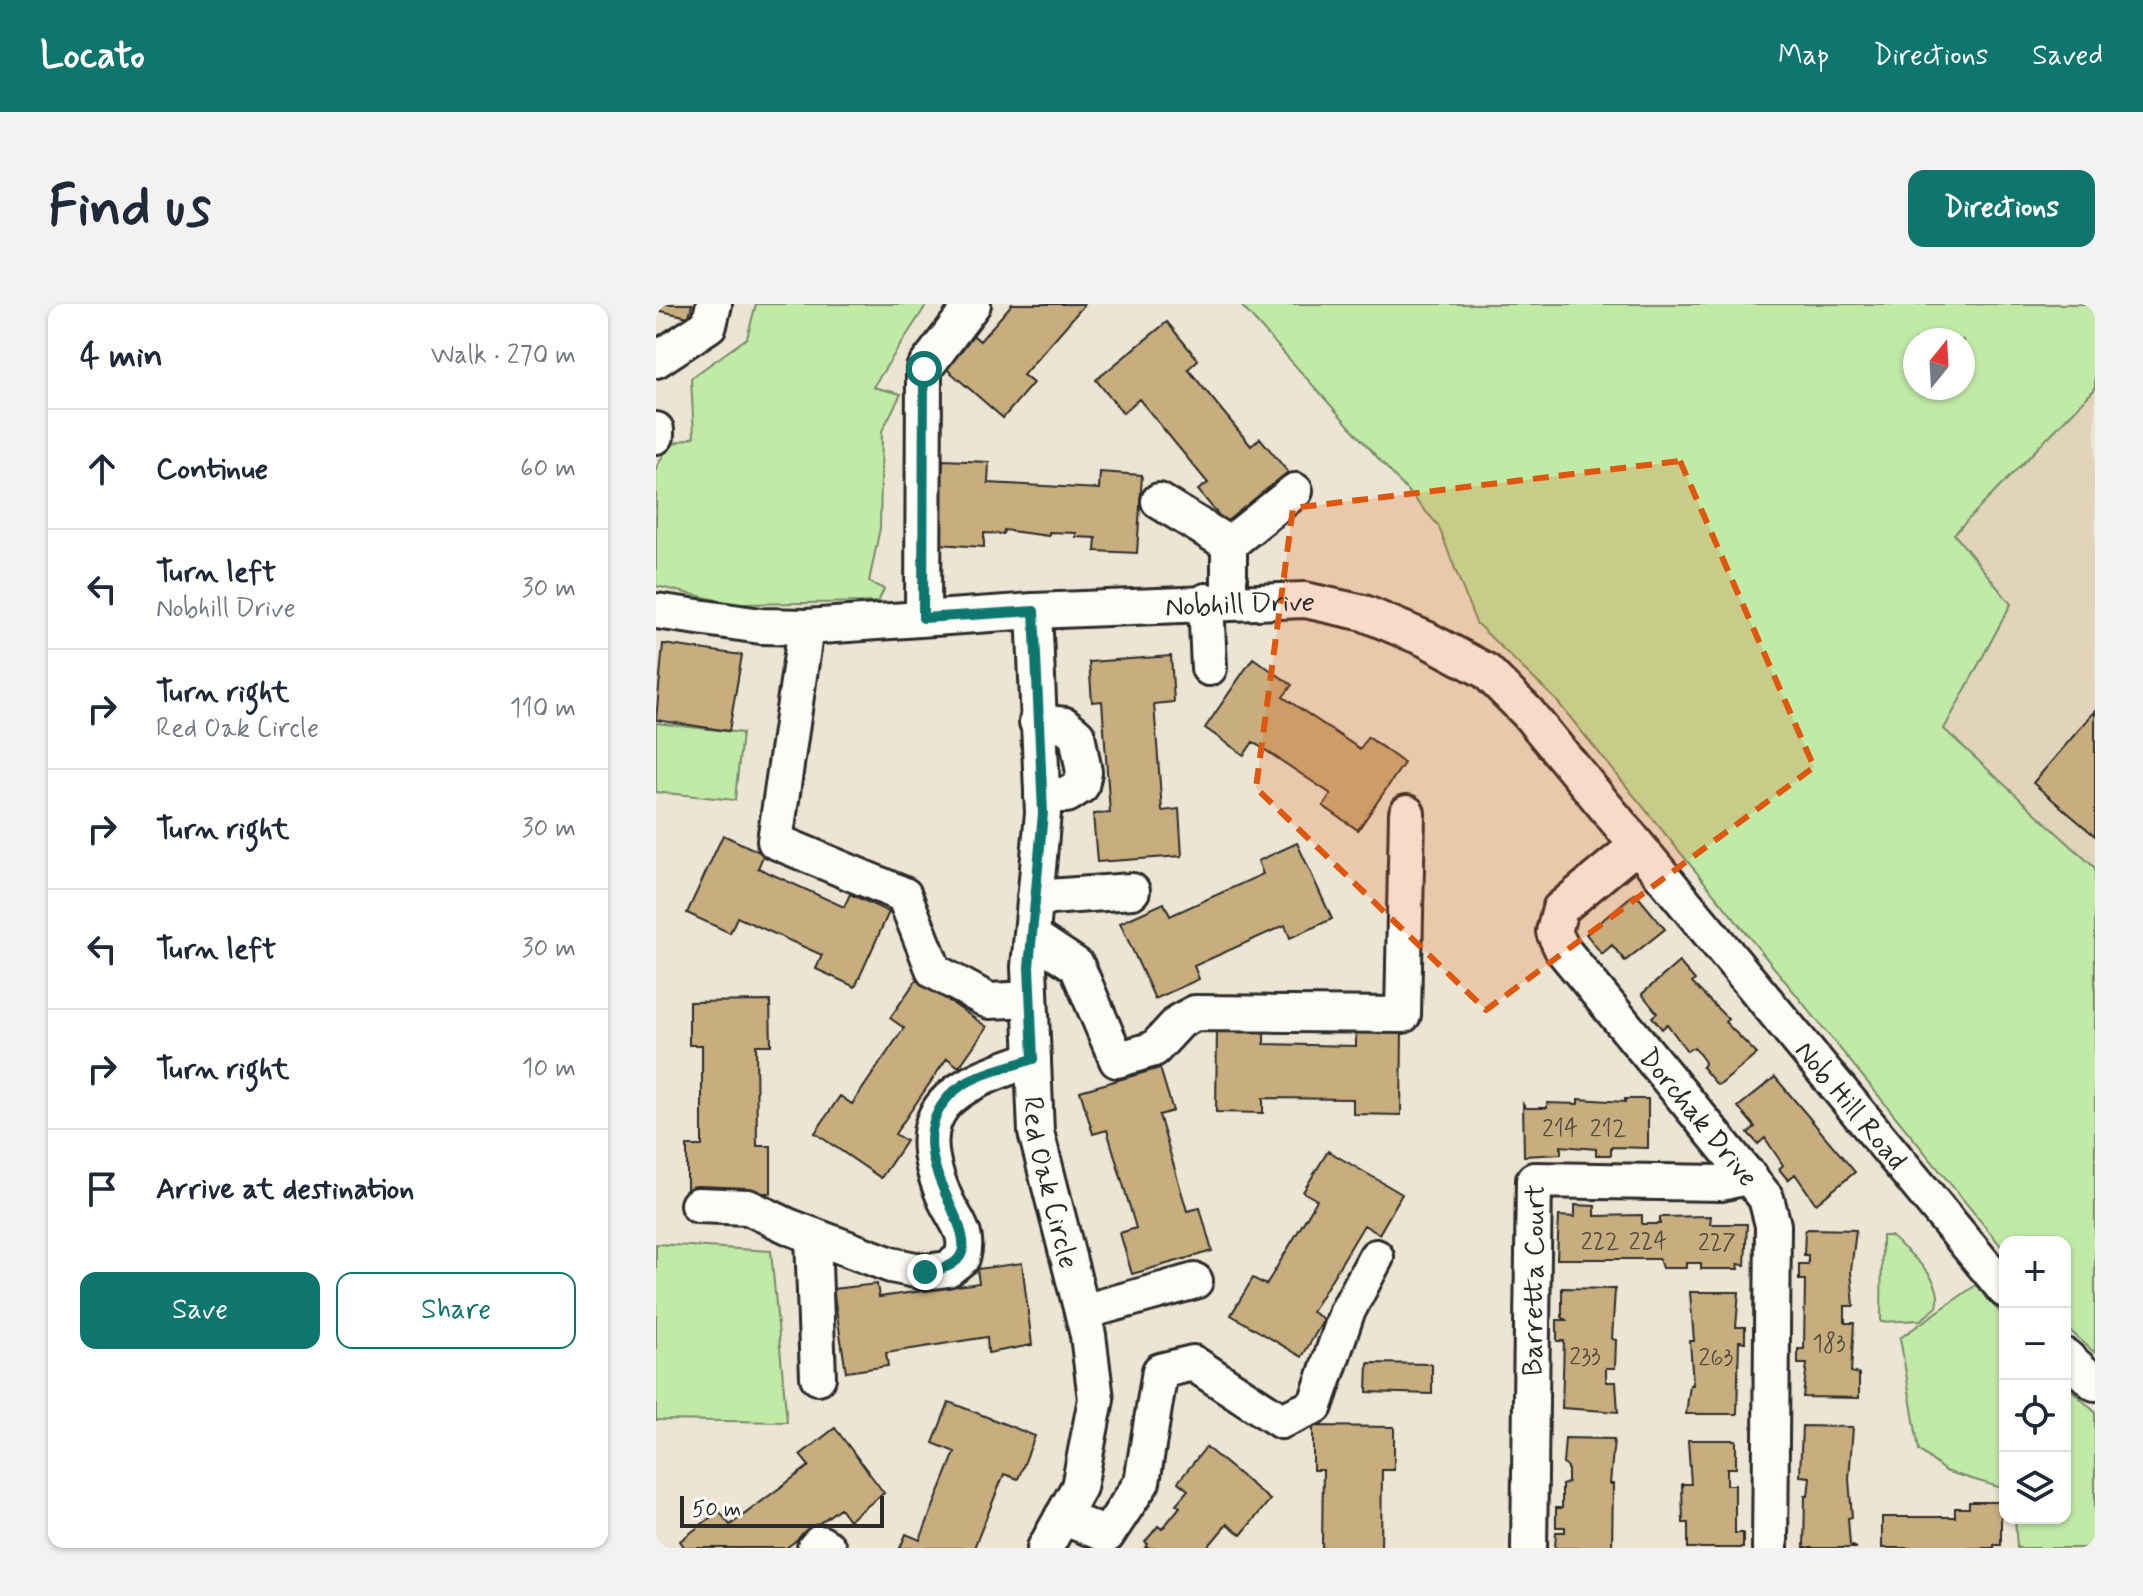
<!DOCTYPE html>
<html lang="en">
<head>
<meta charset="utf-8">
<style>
	:root { --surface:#fff; --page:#f2f2f3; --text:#1f2937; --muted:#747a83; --line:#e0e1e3; --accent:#0f766e }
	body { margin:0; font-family:Mynerve,sans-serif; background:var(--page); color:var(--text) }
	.controls { position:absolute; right:24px; bottom:24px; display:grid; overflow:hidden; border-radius:16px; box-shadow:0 2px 6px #0004 }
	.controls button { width:72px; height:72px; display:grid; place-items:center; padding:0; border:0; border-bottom:2px solid var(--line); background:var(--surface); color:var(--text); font:40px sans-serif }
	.compass { position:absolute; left:1247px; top:24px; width:72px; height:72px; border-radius:50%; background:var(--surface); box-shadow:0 2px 6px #0004; rotate:18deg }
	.scale { position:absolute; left:24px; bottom:20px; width:204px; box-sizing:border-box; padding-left:8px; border:4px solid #2b2b2b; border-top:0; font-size:22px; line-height:28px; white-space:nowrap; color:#2b2b2b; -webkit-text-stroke:6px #fdfcf7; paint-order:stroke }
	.stop { position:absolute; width:24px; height:24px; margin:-18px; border:6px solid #0f766e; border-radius:50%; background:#fff }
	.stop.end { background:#0f766e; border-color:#fff; box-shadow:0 2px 8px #0008 }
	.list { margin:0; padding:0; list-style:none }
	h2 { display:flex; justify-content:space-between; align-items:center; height:104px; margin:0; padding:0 32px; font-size:34px }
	h2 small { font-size:26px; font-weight:400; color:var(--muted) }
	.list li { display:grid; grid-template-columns:52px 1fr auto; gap:24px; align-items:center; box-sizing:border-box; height:120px; padding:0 32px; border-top:2px solid var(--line) }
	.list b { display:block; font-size:30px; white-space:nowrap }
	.list p { margin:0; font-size:26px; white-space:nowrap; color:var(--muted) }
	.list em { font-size:26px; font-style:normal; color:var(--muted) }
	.actions { display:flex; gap:16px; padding:24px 32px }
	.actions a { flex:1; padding:18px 0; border:2px solid var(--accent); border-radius:16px; text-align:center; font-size:28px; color:var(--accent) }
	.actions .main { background:var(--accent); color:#fff }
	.icon { flex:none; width:44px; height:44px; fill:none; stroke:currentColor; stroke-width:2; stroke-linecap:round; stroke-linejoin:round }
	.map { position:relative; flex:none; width:1439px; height:1244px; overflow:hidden; border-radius:16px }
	header { display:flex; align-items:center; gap:48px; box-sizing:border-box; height:112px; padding:0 40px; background:var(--accent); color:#fff }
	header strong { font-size:38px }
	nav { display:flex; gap:44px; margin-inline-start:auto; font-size:28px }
	.intro { display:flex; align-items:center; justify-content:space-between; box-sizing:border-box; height:192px; padding:0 48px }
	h1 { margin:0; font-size:56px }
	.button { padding:20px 36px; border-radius:16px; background:var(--accent); color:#fff; font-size:28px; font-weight:700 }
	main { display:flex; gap:48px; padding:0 48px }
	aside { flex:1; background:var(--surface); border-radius:16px; box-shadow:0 2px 6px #0004 }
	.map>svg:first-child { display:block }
	.built { fill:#e2d4ba }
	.green { fill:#c1eaa7; stroke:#768a69; stroke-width:2; fill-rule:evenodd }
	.building { fill:#c8ae7e; stroke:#2b2b2b; stroke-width:2 }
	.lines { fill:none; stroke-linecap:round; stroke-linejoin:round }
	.minor-casing { stroke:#2b2b2b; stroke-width:40 }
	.minor { stroke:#fdfcf7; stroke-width:34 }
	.route { stroke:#0f766e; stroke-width:10 }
	.marked { fill:#df570e; fill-opacity:0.2; stroke:#df570e; stroke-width:6; stroke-dasharray:16 10; stroke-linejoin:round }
	.labels { text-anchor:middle; stroke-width:6; stroke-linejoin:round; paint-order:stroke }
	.number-label { font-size:24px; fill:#524c40 }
	.street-label { font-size:28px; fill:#2b2b2b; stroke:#fdfcf7 }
</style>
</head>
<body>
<header>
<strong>Locato</strong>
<nav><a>Map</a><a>Directions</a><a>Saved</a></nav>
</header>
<div class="intro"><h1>Find us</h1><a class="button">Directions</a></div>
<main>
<aside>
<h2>4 min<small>Walk · 270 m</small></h2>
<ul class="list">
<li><svg class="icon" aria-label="ahead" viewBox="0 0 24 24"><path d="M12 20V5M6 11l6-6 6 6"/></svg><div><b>Continue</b></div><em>60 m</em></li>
<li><svg class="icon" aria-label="left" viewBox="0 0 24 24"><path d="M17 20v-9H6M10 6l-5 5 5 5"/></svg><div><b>Turn left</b><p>Nobhill Drive</p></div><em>30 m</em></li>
<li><svg class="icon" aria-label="right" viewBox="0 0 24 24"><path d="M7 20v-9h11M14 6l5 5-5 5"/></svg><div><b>Turn right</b><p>Red Oak Circle</p></div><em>110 m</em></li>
<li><svg class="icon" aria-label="right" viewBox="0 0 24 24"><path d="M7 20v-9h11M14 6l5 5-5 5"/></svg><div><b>Turn right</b></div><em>30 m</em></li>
<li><svg class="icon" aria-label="left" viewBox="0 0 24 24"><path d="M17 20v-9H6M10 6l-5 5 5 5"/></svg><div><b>Turn left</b></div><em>30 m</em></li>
<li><svg class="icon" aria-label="right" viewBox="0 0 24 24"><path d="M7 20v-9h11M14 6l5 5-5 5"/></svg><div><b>Turn right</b></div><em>10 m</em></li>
<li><svg class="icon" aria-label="arrive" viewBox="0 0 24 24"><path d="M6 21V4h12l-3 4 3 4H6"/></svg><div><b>Arrive at destination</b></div></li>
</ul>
<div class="actions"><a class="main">Save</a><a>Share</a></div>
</aside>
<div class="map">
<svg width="1439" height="1244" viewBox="0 0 1439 1244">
	<rect width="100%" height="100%" fill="#ede5d3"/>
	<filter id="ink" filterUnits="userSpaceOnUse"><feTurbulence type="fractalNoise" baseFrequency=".0125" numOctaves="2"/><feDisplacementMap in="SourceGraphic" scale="16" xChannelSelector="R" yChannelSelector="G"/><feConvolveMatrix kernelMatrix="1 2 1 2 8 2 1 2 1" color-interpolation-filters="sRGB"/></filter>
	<g filter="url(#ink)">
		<!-- built -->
		<path class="built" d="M1439 85V564L1288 425 1355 300 1298 231Z"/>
		<!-- green -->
		<path class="green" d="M100 0H271L217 83 245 90 226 127 224 224 213 278 228 285 222 298 78 300 0 282V164L13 141 38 133 35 74 91 34Z
			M584 0H1439V85L1298 230 1355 300 1288 425 1439 564V1049L1409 1022V938H1349V947L900 396 820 319 782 221ZM1259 36H1307V84H1259Z
			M0 419 86 429 79 496 0 488Z
			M1226 932H1235C1253 950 1289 974 1281 1003L1265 1016 1225 1018Z
			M0 940 115 947 131 1118 0 1116Z
			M1320 981 1349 1014V1185L1289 1167 1263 1146 1244 1034Z
			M1409 1080 1439 1108V1244H1361L1359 1214H1409Z"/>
		<!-- building -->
		<path class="building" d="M0 0H36L33 13 0 6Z
			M356 0H429L367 71 377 79 347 114 285 60 313 28 324 37Z
			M511 18 542 56 532 65 595 142 604 134 632 168 569 219 542 186 552 179 483 95 467 109 440 76Z
			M287 156 333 158 332 179 443 185 444 168 486 171 481 249 439 247 440 234 420 233V229L393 228V232L348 226 347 230 328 229V243L282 240Z
			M7 340 86 351 73 427 0 416Z
			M515 352 518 398 498 400 506 507 523 505 526 552 441 558 437 510 454 509 446 397 436 398 433 358Z
			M597 354 636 381 627 393 704 445 712 433 748 459 702 526 667 502 675 490 597 438 588 451 549 424Z
			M1439 407V532L1377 479Z
			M67 531 108 550 102 564 188 603 194 590 233 608 199 683 160 665 166 651 81 613 74 629 31 609Z
			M641 539 676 615 634 634 629 621 538 662 543 675 499 695 464 619 508 599 514 612 607 570 602 557Z
			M979 589 1009 625 969 657 956 641 946 650 930 630Z
			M1023 658 1039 676 1036 679 1072 715 1069 718 1101 750 1065 780 1061 781 1046 763 1049 758 1038 743 1031 747 1011 720 1006 725 996 713 1001 709 986 690Z
			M261 675 331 723 303 763 291 754 239 830 250 837 225 874 159 829 184 792 196 800 248 724 234 714Z
			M114 697 115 741H100L101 842H115V889H31V842H46V741H33V698Z
			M561 723 608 724V740L700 742V726H746L745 811 697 810V795L607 794V809L560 808Z
			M504 764 517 807 503 811 531 907 544 904 556 947 476 970 464 929 480 924 451 826 437 830 424 787Z
			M1119 773 1199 868 1160 900 1139 870 1132 876 1123 865 1127 861 1109 834 1102 840 1092 829 1099 823 1082 803Z
			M922 795 969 798V795H992V844L955 843V851H940V845L905 842V850L868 852 867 800 870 804H891V799L922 800Z
			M672 847 746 890 723 930 708 921 656 1008 668 1015 646 1053 575 1011 597 974 610 981 661 896 647 888Z
			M919 901 939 902V912L986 911V920H1004V913L1055 912 1054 920H1091L1089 961 1082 960 1083 965H1045V959H1030V964H1006L1003 955H901L903 912 919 913Z
			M1152 925 1200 926 1195 967 1198 1002H1189V1019H1198L1195 1068 1203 1070V1094L1147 1093 1151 1060H1142V1045H1148L1149 976H1143V960H1152V951H1148L1149 927Z
			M366 959 376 1041 332 1049 331 1033 230 1049 232 1062 190 1068 177 985 221 980 223 993 323 979 321 965Z
			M906 984 959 985 956 1035 960 1036 959 1064H950V1078H960L962 1108 906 1104 908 1037H901V1016H910L906 1013Z
			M1034 988H1083L1080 1023H1089V1038L1083 1037 1081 1110H1030L1034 1081H1037L1034 1037H1038Z
			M712 1059 776 1060V1090L711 1088Z
			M293 1098 379 1132 362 1175 348 1170 318 1244H244L250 1230 264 1236 299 1148 277 1139Z
			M657 1122 738 1123V1166H726L725 1244H666L667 1166H657Z
			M1146 1122 1197 1123 1193 1175 1196 1213 1192 1214 1194 1241 1201 1244H1148L1149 1192H1152L1154 1173 1144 1172Z
			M179 1124 228 1189 193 1216 184 1204 130 1244H29L24 1237 63 1207 74 1221 153 1162 144 1151Z
			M909 1134 958 1135 954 1180H957L956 1244H899L900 1228H909V1223H900V1204H906V1181L912 1179V1163L907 1160Z
			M1032 1136H1080V1164H1071V1181H1079V1229H1087V1244H1032V1219H1027L1026 1180H1035Z
			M550 1143 614 1196 585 1231 571 1220 551 1244H489L492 1240 489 1238 502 1222 506 1225 524 1203 520 1200 532 1186 522 1178Z
			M1313 1198H1345V1241H1338V1244H1226V1213H1299V1204H1313Z"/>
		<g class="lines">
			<!-- minor casing -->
			<g class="minor-casing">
				<g id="minor">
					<path d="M0 56 53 21 58 0"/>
					<path d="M0 126V132"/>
					<path d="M503 197 573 240"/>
					<path d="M573 296V240L639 187"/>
					<path d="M550 297 553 364"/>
					<path id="s1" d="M0 307 105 322 150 323 378 307 649 296 708 309 770 335 830 367 871 408 1349 986"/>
					<path id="s2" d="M378 307 387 509 373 663 380 828 432 1031 440 1095 423 1183 389 1244"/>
					<path d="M267 314 268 65 317 0"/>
					<path d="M150 323 119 537 248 591 278 667 333 697 374 695"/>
					<path d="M381 418 409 421 421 431 428 468 425 482 411 491H386"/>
					<path id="s3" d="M980 542 904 605 898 628 906 645 1110 894 1117 921 1114 1244"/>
					<path d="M379 594 476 587"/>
					<path d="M376 632 421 662 461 756 498 745 524 717 539 709 747 711 751 509"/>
					<path d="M42 901 92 903 134 923 235 961 269 968 292 965 306 954C314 930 300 918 290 897 248 803 296 782 377 755"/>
					<path d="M157 932 162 1073"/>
					<path d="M427 1008 539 977"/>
					<path d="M1409 1052 1439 1079"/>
					<path d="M406 1213 451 1231 486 1178 504 1067 537 1059 625 1117 659 1102 691 1008 720 953"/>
					<path d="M159 1244 164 1239 172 1244"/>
					<path id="s4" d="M873 1244 878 876 1065 879 1094 872"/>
				</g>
			</g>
			<!-- minor -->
			<use href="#minor" class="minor"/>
		</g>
	</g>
	<g class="lines" filter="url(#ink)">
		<!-- route -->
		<path class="route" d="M268 65 267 314 378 307 387 509 373 663 377 755C350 764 314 770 293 792 227 864 372 955 269 968"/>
	</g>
	<!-- marked area -->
	<path class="marked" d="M1024 157 1158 463 830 706 600 484 637 204Z"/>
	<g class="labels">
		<!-- number labels -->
		<g class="number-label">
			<text x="904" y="832">214</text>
			<text x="952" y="832">212</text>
			<text x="944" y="945">222</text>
			<text x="992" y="945">224</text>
			<text x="1061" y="946">227</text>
			<text x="1173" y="1047">183</text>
			<text x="929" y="1060">233</text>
			<text x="1060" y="1061">263</text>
		</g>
		<!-- street labels -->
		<g class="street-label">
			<text dy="10" stroke="none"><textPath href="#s1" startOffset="586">Nobhill Drive</textPath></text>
			<text dy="10" stroke="none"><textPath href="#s1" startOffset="1414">Nob Hill Road</textPath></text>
			<text dy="10" stroke="none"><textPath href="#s3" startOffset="358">Dorchak Drive</textPath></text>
			<text dy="10" stroke="none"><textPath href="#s2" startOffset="574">Red Oak Circle</textPath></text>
			<text dy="10" stroke="none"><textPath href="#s4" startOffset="268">Barretta Court</textPath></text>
		</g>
	</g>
</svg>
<div class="controls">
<button>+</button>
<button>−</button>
<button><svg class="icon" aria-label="locate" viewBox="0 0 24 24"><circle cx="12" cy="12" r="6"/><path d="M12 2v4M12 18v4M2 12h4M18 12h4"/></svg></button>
<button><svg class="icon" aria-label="layers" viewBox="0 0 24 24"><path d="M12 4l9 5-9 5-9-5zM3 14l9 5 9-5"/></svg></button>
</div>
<svg class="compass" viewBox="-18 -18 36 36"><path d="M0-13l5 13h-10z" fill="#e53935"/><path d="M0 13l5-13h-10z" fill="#747a83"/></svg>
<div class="scale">50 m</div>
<div class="stop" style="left:268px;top:65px"></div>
<div class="stop end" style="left:269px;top:968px"></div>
</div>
</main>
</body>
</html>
